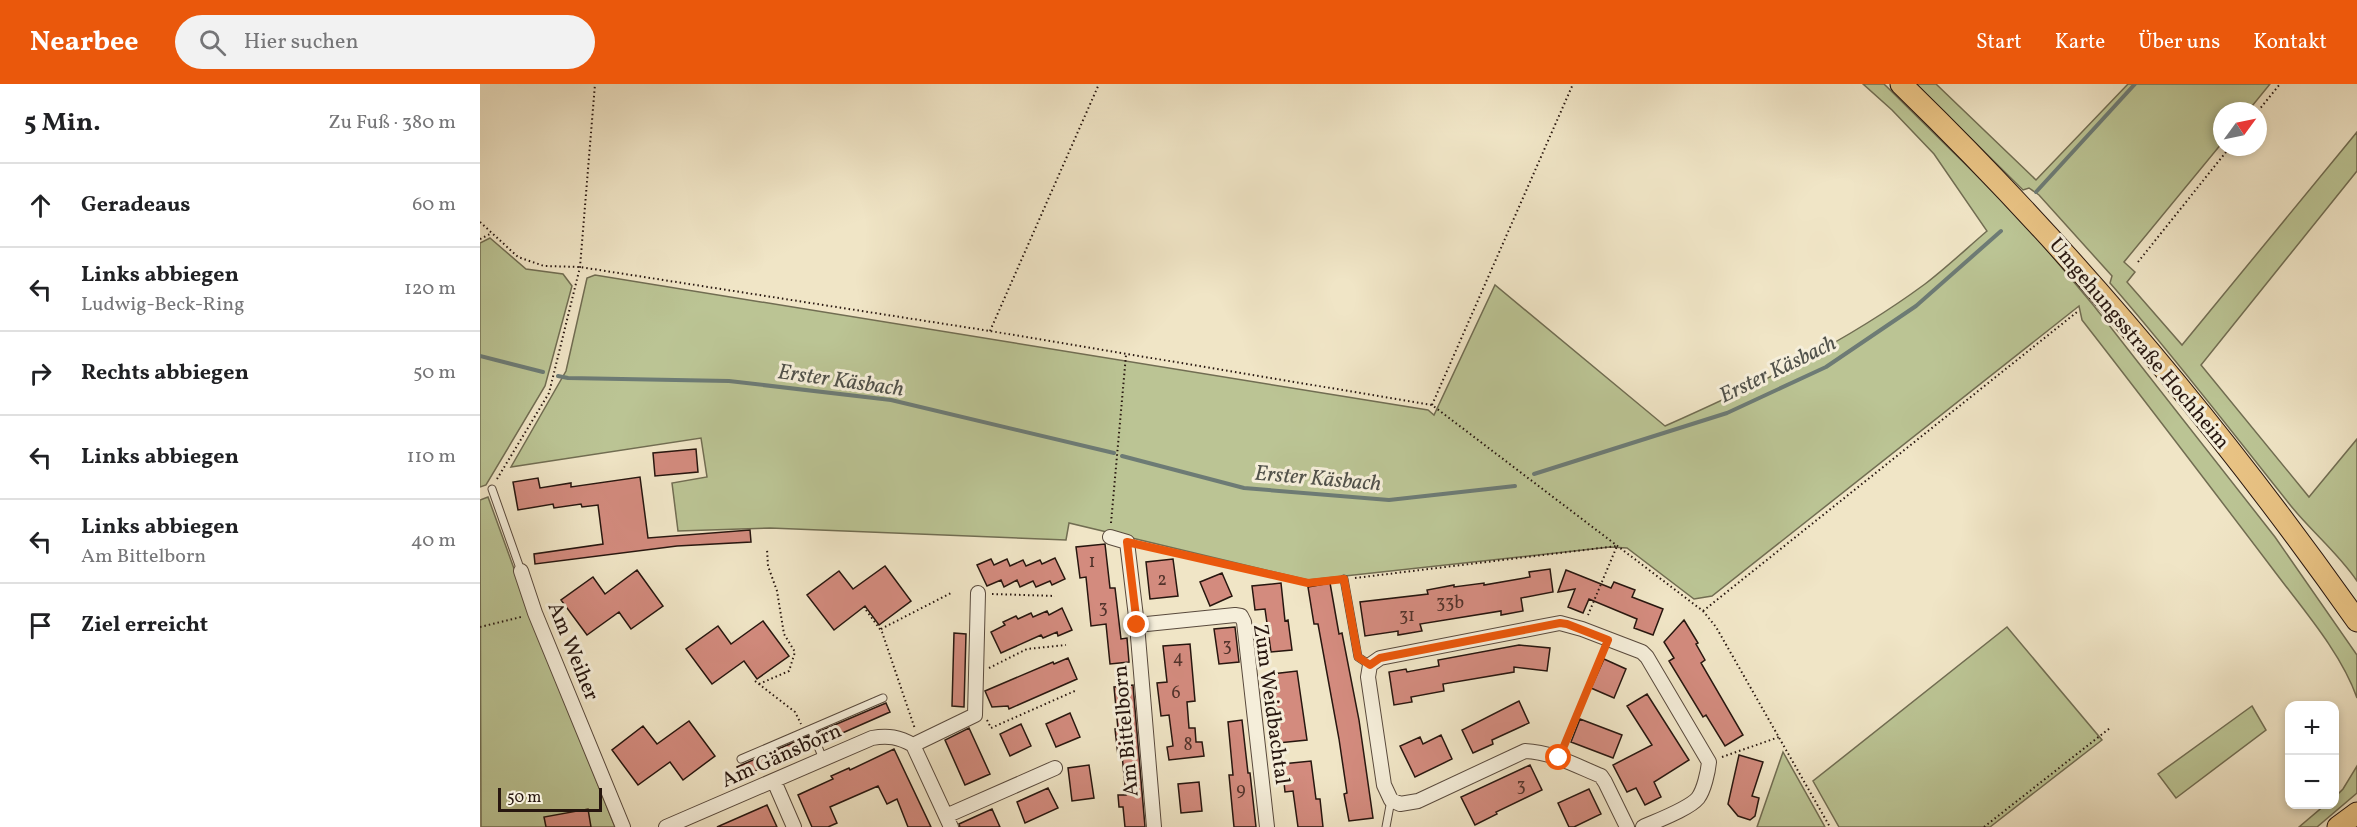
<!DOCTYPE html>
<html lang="de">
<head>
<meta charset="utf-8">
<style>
	:root { --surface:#fff; --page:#f2f2f2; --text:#202124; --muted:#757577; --line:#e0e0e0; --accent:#ea580c }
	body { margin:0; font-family:Vollkorn,serif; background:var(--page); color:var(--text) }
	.controls { position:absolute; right:18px; bottom:18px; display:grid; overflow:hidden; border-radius:12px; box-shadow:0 3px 9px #0003 }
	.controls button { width:54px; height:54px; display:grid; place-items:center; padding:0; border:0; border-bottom:2px solid var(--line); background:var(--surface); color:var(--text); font:30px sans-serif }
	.compass { position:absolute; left:1733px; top:18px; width:54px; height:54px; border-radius:50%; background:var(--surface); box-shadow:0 3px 9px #0003; rotate:57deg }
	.scale { position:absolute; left:18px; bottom:15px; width:104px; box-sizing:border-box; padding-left:6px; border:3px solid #27160f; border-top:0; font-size:16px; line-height:21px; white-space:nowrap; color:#27160f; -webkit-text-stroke:4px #f5eeda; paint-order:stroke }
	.stop { position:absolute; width:18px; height:18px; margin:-14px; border:4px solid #ea580c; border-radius:50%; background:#fff }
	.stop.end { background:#ea580c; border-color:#fff; box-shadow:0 2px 6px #0008 }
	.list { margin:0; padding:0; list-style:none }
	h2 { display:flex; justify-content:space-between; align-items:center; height:78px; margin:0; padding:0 24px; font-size:26px }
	h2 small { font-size:20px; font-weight:400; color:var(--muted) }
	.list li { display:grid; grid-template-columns:39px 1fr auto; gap:18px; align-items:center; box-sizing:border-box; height:84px; padding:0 24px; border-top:2px solid var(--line) }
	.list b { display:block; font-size:22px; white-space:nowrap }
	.list p { margin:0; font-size:20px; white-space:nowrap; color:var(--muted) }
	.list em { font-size:20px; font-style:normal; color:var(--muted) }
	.icon { flex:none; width:33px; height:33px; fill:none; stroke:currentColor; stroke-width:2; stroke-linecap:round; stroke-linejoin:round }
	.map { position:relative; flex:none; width:1877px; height:743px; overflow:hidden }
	header { display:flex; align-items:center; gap:36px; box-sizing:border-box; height:84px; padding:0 30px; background:var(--accent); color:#fff }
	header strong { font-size:28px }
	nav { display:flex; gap:33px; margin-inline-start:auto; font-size:21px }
	.search { width:420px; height:54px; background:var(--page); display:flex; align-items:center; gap:15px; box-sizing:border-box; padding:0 21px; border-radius:33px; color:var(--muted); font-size:22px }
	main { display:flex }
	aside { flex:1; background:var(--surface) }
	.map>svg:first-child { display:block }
	.green { fill:#bbc494; stroke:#716d52; stroke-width:1.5 }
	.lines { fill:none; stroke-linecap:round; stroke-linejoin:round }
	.stream { stroke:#6d7b75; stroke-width:4 }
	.building { fill:#d38b7e; stroke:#27160f; stroke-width:1.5 }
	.service-casing { stroke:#594a3d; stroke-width:9 }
	.minor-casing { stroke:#594a3d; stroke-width:16 }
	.primary-casing { stroke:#27160f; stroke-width:23 }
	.path { stroke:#27160f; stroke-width:2; stroke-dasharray:1.5 3; stroke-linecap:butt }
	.service { stroke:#f5eeda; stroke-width:7 }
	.minor { stroke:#f5eeda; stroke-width:14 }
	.primary { stroke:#e8c283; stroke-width:21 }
	.route { stroke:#ea580c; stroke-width:8 }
	.labels { text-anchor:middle; stroke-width:6; stroke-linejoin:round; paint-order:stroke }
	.number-label { font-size:18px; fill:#52332b }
	.street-label { font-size:21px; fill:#27160f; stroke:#f5eeda }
	.water-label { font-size:22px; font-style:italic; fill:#50514a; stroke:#f5eeda }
</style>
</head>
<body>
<header>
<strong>Nearbee</strong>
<div class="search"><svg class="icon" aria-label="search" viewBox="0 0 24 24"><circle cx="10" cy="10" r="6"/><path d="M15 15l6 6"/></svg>Hier suchen</div>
<nav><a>Start</a><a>Karte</a><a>Über uns</a><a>Kontakt</a></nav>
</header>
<main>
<aside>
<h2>5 Min.<small>Zu Fuß · 380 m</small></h2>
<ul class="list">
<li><svg class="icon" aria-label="ahead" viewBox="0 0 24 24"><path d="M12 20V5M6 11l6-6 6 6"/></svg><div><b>Geradeaus</b></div><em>60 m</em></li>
<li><svg class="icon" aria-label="left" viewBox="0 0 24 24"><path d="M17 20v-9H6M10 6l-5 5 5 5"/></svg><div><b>Links abbiegen</b><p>Ludwig-Beck-Ring</p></div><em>120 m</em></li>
<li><svg class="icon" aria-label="right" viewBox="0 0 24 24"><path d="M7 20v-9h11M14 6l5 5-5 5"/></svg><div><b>Rechts abbiegen</b></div><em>50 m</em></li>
<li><svg class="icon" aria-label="left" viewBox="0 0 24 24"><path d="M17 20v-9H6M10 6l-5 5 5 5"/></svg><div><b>Links abbiegen</b></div><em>110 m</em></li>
<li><svg class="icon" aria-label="left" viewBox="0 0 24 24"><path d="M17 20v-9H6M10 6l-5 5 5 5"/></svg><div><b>Links abbiegen</b><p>Am Bittelborn</p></div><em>40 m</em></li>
<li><svg class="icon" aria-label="arrive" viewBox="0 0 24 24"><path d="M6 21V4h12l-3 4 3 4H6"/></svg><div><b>Ziel erreicht</b></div></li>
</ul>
</aside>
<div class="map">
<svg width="1877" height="743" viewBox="0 0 1877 743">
	<rect width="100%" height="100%" fill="#f0e5c6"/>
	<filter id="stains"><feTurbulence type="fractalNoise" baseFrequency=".00333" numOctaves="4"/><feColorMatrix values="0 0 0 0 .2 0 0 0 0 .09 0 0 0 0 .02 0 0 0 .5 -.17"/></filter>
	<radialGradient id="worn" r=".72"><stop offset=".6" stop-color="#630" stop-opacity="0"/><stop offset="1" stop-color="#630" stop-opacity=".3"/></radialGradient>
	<!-- green -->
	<path class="green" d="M1383 0H1404L1541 135 1614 222 1795 453 1877 571V614C1861 568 1821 523 1792 484 1729 401 1666 318 1602 236L1599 222 1232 512 1214 515 1147 464 1130 463 828 496 589 439 586 456 290 444 198 447 192 399 227 393 221 354 31 383 86 287 107 194 115 191 948 326 954 331 1015 201 1185 342C1275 302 1365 259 1445 200 1466 184 1486 165 1507 147L1454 70 1412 26Z
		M1436 0H1456L1556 96 1648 0H1790L1768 27H1742V59L1644 178 1655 188 1647 198 1702 261 1877 48V87L1721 281 1829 413 1877 355V497C1858 469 1832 448 1811 422 1751 347 1693 271 1630 199L1632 192 1559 111 1549 104 1543 106Z
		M10 154 46 185 83 190 92 202 65 302 6 401 0 403V159Z
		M8 413 53 537 135 743H1L0 416Z
		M1527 543 1622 656 1510 743H1359L1333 697Z
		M1772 622 1786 646 1696 714 1678 690Z
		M1303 668 1345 743H1277Z
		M1877 682V709L1837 743H1819L1845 721 1854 720 1855 713 1863 705Z"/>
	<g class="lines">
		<!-- stream -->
		<path class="stream" d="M1556 108 1655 0
			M0 272 63 288
			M78 292 88 294 249 297 411 316 634 369
			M642 372 764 404 909 416 1035 402
			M1054 390 1247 329 1346 283 1436 222 1521 147"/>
	</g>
	<!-- building -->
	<path class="building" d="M216 365 218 388 175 392 173 369Z
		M160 393 168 454 270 446 271 458 197 462 55 480 54 470 123 460 118 421 102 423 101 420 74 424 73 420 38 426 33 398 58 394 60 404 91 399V403Z
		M625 460 630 504H635L641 555 647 554 649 578 630 580 626 540 611 542 606 493 600 494 596 463Z
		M575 474 585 495 572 501 570 497 556 503 553 497 540 503 537 496 524 503 521 496 507 502 497 481 511 475 514 481 527 475 530 482 543 476 546 482 560 476 562 480Z
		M693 475 698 512 670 515 666 478Z
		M405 482 431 517 399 541 385 522 354 546 327 511 359 487 373 505Z
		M1070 485 1073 508 1041 514 1043 527 1021 531V527L940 540 942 547 918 551V547L885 552 880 518 948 510 947 506 974 501V503L1004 499V501L1050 493 1049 488Z
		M157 486 183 522 151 545 139 528 107 551 81 516 113 493 125 510Z
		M1086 486 1131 504 1134 498 1155 506 1152 513 1183 525 1173 551 1154 544 1157 535 1109 515 1103 529 1088 523 1095 505 1078 508Z
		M742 489 752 512 730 522 720 498Z
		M801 499 805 537 808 536 812 566 791 568 785 525 775 526 772 502Z
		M850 499 859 550 862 549 879 636 893 734 869 737 864 710 867 709 859 655 838 540H834L828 503Z
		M582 524 592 546 578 552 577 548 563 554 561 551 521 569 511 548 525 541 523 538 536 532 538 535 551 529 553 533 567 527 569 531Z
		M1204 536 1218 559 1216 560 1225 576 1221 579 1263 651 1245 662 1226 631 1223 633 1189 577 1194 574 1184 558Z
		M283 537 309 572 277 595 264 577 232 600 206 565 238 542 251 560Z
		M755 543 759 578 739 580 734 545Z
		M474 549 486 550 484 623 472 622Z
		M710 560 715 617 707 618 709 644H715L716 658H722L724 672 689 676 687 663 693 662 689 631 681 632 677 599 687 598 683 562Z
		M1039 561 1070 564 1067 587 1034 583V588L963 600 964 607 931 613 932 618 914 621 909 588 926 585 927 588 959 582 958 576Z
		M588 574 597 595 529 625 528 622 512 623 505 607 573 578 574 580Z
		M1124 575 1146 585 1134 614 1111 604Z
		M817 587 827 656 798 659 794 632 797 631 792 590Z
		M653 601 665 743H645L643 723H639L638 711H646L642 671 638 672 635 645H638L634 603Z
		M1167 610 1209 676 1174 698 1181 713 1165 721 1156 704 1147 708 1133 681 1172 661 1147 622Z
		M1039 617 1049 639 1012 656 1013 660 993 669 982 646Z
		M406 619 410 628 342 658 338 648Z
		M590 629 600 653 576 663 566 640Z
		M1100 635 1142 651 1133 674 1091 658Z
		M762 636 768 689H770L776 743H754L749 691H753L748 638Z
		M209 637 235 672 203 696 190 678 158 701 132 666 163 642 177 660Z
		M541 640 551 662 530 672 520 650Z
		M489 644 510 690 485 701 465 656Z
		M961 651 972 675 935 693 920 662 940 653 943 660Z
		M328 652 332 662 261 693 257 683Z
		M414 665 451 743H428L417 715 407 720 398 702 350 723 357 739 348 743H332L318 711 353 695 351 692 369 684 370 686Z
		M1259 671 1283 678 1272 712 1279 714 1275 732 1270 736 1258 732 1248 720Z
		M831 677 836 715H840L843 743H818L813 707 805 708 802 680Z
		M609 681 614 714 592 717 588 684Z
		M1050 681 1062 706 1016 728 1017 730 995 741 981 713Z
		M719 698 722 727 701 729 698 700Z
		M568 704 578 724 545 739 537 718Z
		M1109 705 1121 730 1094 743H1089L1078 719Z
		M287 721 297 743H237Z
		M108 725 111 743H66L64 733Z
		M512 725 520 743H480L479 740Z"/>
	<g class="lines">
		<!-- service casing -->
		<g class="service-casing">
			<path id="service" d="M12 405 41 487
				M864 495 878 573 890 581
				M261 675 331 645
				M343 675 331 645 403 614
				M906 743 911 716"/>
		</g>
		<!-- minor casing -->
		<g class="minor-casing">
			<path id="minor" d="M630 453 647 458 657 541 674 743
				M41 487 55 529 143 743
				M657 541 755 531 761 532 764 538 787 743
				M433 661 495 631 498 509
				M294 697 314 743
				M466 732 575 684
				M186 743 392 654C408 651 419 653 433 661L471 743
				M1147 743 1125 698 1121 692C1097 682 1072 668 1045 667L938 717 920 720 911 716 904 701 888 593 890 581 900 574 1080 539 1102 545 1162 568 1167 573 1229 678C1228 688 1224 706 1218 714 1209 725 1176 737 1163 743"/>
		</g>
		<!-- primary casing -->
		<g class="primary-casing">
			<path id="primary" d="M1421 0C1590 164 1741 344 1877 537
				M1858 743 1877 729"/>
		</g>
		<!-- path -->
		<path class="path" d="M1778 27 1800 0
			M0 138 38 173 64 182 100 183 510 247 952 321 1223 527 1236 543 1350 743
			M0 155 12 149
			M1658 178 1750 63
			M510 247 619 0
			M952 321 1093 0
			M17 395 69 309 100 183 115 0
			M631 439 646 271
			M661 461 828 499 855 496
			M875 494 1137 462 1108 531
			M512 510 575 512
			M386 526 402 548 435 645
			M1223 527 1597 228
			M0 543 41 533
			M401 545 471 509
			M509 584 547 565 586 561
			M275 597 315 628 321 640
			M279 600 309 587 315 568 304 550 297 507 288 482 287 465
			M507 636 511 644 597 606
			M1083 663 1123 569
			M1242 673 1299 653
			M1504 743 1630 644"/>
		<!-- service -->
		<use href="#service" class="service"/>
		<!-- minor -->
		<use href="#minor" class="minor"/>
		<!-- primary -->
		<use href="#primary" class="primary"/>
	</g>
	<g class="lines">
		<!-- route -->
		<path class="route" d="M657 541 647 458 828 499 864 495 878 573 890 581 900 574 1080 539 1087 540 1128 556 1079 674"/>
	</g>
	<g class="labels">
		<!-- number labels -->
		<g class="number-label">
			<text x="612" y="483">1</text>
			<text x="682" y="501">2</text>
			<text x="970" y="524">33b</text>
			<text x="623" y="529">3</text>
			<text x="927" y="537">31</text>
			<text x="747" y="567">3</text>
			<text x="698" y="579">4</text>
			<text x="696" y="614">6</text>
			<text x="708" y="666">8</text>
			<text x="1041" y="707">3</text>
			<text x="761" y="711">9</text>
		</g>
		<!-- street labels -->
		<g class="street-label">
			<text transform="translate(1660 259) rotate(50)" y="7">Umgehungsstraße Hochheim</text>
			<text transform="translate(94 567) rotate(68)" y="7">Am Weiher</text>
			<text transform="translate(792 620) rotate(82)" y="7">Zum Weidbachtal</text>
			<text transform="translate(645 647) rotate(-95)" y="7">Am Bittelborn</text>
			<text transform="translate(301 671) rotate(-24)" y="7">Am Gänsborn</text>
		</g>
		<!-- water labels -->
		<g class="water-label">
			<text transform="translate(1297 284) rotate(-26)" y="8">Erster Käsbach</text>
			<text transform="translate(361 295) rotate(8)" y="8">Erster Käsbach</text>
			<text transform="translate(838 393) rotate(5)" y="8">Erster Käsbach</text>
		</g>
	</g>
	<rect width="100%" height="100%" filter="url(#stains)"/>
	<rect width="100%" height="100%" fill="url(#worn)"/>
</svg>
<div class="controls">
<button>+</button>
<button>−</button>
</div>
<svg class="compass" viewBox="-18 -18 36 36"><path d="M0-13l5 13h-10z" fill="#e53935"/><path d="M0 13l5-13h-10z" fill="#757577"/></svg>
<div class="scale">50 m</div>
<div class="stop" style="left:1079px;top:674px"></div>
<div class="stop end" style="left:657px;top:541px"></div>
</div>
</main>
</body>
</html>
